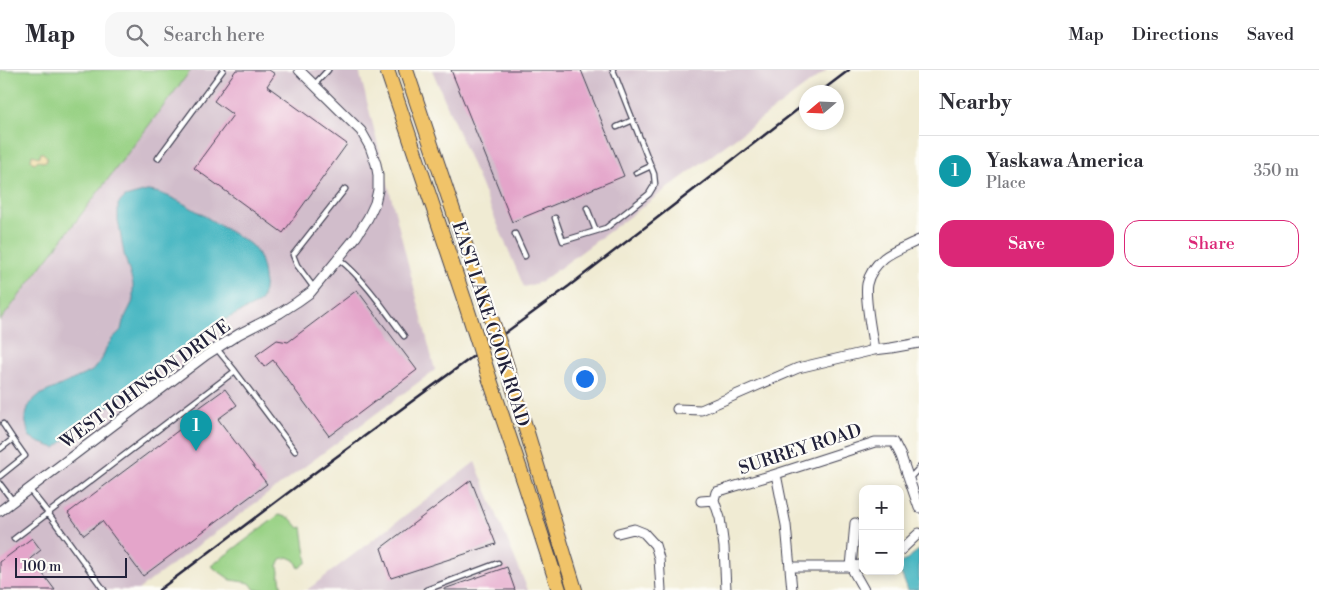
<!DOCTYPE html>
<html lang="en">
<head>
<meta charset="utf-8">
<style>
	:root { --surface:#fff; --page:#f7f7f7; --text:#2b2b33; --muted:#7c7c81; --line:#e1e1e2; --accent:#db2777 }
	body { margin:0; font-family:"Libre Bodoni",serif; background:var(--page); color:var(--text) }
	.controls { position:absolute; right:15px; bottom:15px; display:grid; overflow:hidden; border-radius:10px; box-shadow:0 2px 8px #0003 }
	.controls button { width:45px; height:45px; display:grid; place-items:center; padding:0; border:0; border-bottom:1px solid var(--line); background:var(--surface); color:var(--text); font:25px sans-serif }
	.compass { position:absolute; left:799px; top:15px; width:45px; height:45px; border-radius:50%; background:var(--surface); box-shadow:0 2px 8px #0003; rotate:251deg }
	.scale { position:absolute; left:15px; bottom:12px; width:112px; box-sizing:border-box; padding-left:5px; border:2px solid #22223b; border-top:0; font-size:14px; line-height:18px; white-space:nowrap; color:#22223b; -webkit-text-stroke:4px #fdfcf7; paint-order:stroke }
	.you { position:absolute; left:584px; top:308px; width:18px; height:18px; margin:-12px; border:4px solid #fff; border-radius:50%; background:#1a73e8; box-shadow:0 0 0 8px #1a73e833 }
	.badge { display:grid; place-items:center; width:32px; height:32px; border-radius:50%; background:var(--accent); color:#fff; font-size:16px; font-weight:700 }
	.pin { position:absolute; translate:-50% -41px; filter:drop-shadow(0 1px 2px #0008) }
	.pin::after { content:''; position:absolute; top:26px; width:18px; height:15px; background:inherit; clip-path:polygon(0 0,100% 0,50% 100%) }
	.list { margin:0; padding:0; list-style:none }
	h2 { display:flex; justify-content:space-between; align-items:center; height:65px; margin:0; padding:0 20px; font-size:21px }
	h2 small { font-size:16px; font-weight:400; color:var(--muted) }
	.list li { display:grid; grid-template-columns:32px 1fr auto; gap:15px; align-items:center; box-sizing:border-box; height:70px; padding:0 20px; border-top:1px solid var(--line) }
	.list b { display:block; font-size:19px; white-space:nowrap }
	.list p { margin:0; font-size:16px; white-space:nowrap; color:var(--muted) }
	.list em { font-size:16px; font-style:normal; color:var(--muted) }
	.actions { display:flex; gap:10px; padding:15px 20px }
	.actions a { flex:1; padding:11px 0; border:1px solid var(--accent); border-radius:15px; text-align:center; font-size:18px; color:var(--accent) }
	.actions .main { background:var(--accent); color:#fff }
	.icon { flex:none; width:28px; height:28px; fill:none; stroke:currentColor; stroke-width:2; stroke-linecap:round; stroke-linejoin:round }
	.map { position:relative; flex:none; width:919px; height:520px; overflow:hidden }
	header { display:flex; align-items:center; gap:30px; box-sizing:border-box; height:70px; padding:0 25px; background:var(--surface); border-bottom:1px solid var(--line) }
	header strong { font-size:24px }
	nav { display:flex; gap:28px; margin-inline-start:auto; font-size:18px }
	.search { width:350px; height:45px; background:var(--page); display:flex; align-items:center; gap:12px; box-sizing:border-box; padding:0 18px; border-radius:15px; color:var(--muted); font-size:19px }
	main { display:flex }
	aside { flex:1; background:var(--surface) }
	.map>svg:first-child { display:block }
	.industrial { fill:#d1bdcb }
	.green { fill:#98d184; stroke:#5d7a60 }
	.sand { fill:#eeda9e; stroke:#887e6c }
	.water { fill:#49b7c2; stroke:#366c7e }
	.building { fill:#e4a5ca }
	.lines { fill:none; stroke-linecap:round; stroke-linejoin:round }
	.service-casing { stroke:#414052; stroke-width:7 }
	.minor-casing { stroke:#414052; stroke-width:11 }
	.primary-casing { stroke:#414052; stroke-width:16 }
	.service { stroke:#fff; stroke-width:4.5 }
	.minor { stroke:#fff; stroke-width:9 }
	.primary { stroke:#f0c369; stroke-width:14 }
	.rail { stroke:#22223b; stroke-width:2.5 }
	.primary-bridge-casing { stroke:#414052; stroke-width:16; stroke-linecap:butt }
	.path-bridge { stroke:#414052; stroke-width:1; stroke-dasharray:1 4; stroke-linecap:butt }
	.primary-bridge { stroke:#f0c369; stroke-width:14 }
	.labels { text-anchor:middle; stroke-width:4.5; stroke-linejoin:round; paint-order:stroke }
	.street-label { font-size:18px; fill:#22223b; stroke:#fdfcf7 }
</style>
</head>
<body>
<header>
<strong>Map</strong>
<div class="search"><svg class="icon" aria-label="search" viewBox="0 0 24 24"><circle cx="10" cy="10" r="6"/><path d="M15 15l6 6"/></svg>Search here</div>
<nav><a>Map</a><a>Directions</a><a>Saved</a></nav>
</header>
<main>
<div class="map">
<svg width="919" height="520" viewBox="0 0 919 520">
	<rect width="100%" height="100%" fill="#fdfcf7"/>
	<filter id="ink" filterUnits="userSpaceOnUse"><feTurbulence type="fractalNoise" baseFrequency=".02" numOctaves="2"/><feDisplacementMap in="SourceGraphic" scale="10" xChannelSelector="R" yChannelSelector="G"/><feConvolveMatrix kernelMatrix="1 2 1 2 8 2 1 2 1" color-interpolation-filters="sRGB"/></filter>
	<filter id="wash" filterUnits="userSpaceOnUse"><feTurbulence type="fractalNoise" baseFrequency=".0096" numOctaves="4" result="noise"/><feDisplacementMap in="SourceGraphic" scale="20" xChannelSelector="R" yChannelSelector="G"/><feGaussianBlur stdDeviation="1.12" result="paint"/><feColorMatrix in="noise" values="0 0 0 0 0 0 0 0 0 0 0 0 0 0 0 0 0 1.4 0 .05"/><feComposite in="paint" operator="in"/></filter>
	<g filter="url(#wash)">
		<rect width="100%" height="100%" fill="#f0ebd3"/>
		<!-- industrial -->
		<path class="industrial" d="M191 0H359L435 300 138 520H0V251Z
			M432 0H827L541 212 524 217Z
			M475 392 528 520H307Z"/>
		<!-- green -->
		<path class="green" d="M0 0H191L0 251Z
			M279 445 290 448 299 458 302 457 307 492 299 498 295 490 288 487 281 489 278 496 282 520H255L250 513 231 510 211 496Z"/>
		<!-- sand -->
		<path class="sand" d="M41 83H43L47 87V91L42 92 38 90 35 93 32 92 31 90 32 85 39 87Z"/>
		<!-- water -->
		<path class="water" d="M147 121C170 121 208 149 229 161 236 166 246 170 252 176 264 187 269 221 259 233L220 252 191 271 55 378 38 372 29 366 25 349 29 334 39 325 92 301 102 289 106 278 112 269 121 260 123 251 133 231V214L124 184 118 150V134L125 127Z
			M919 480V520H908L900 501V494Z"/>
		<g id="blocks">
			<!-- building -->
			<path class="building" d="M236 0H269L275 4 267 16 347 74 283 163 194 98 233 45 214 31Z
				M451 0H581L624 106 512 152Z
				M357 220 417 300 329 366 273 290 264 297 256 285 277 270 288 272Z
				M225 319 237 335 218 349 267 414 143 506 102 451 84 465 68 443 199 345 196 340Z
				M471 410 496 474 391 508 381 478Z
				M32 468 41 480 31 488 55 520H0V492Z
				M507 497 515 520H444V519Z"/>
		</g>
	</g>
	<g filter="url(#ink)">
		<use href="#blocks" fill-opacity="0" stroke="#414052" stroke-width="1"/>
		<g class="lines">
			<!-- service casing -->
			<g class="service-casing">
				<path id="service" d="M314 15 328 0
					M617 57 633 50
					M158 88 223 0
					M636 103 651 96
					M587 138 596 161
					M555 148 563 171 606 158 649 124 655 114 654 104 613 0
					M515 164 525 186
					M339 189C365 210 384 239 404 266
					M314 218 297 195 293 185 345 119
					M235 301 295 381
					M3 354 13 369
					M0 379 13 369 25 386 0 406
					M909 409 919 398
					M0 414 13 431
					M29 419 48 443 104 520
					M14 469 235 301 217 279
					M426 520 498 493"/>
			</g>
			<!-- minor casing -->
			<g class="minor-casing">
				<path id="minor" d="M874 280C872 264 864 228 867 214 869 204 877 194 884 188 894 180 907 176 919 170
					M677 339 701 340 798 298 874 280 891 278 919 273
					M776 404 786 455 792 520
					M701 431 714 430
					M0 441 206 285 239 264 280 243 297 232 311 222 356 167 368 148 375 133 378 120V105L376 94 370 77 361 61 299 0
					M855 453 851 497 864 520
					M618 463 634 459 644 463 655 475 659 488 661 520
					M900 481 919 463
					M791 497H851L863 494
					M726 520 724 477 720 448 714 430 716 422 776 404 875 372H894L901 386 919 438"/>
			</g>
			<!-- primary casing -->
			<g class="primary-casing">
				<path id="primary" d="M387 0 465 232
					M406 0 460 161 484 226
					M507 297 575 520
					M490 310 525 414 559 520"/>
			</g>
			<!-- service -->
			<use href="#service" class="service"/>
			<!-- minor -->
			<use href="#minor" class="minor"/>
			<!-- primary -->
			<use href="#primary" class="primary"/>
			<!-- rail -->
			<path class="rail" d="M820 22 849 0
				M159 520 317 401 569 216 806 33"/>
			<!-- primary-bridge casing -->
			<g class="primary-bridge-casing">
				<path id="primary-bridge" d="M484 226 507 297
					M465 232 490 310"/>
			</g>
			<!-- path-bridge -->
			<path class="path-bridge" d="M484 319 491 339"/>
			<!-- primary-bridge -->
			<use href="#primary-bridge" class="primary-bridge"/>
		</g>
	</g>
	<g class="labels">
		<!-- street labels -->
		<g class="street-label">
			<text transform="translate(491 254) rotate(72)" y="6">EAST LAKE COOK ROAD</text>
			<text transform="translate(145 314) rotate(-36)" y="6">WEST JOHNSON DRIVE</text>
			<text transform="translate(800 379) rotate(-18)" y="6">SURREY ROAD</text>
		</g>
	</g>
</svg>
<div class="controls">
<button>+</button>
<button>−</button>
</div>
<svg class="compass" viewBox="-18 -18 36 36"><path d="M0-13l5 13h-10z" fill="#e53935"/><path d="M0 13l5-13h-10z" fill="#7c7c81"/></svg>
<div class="scale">100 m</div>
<div class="you"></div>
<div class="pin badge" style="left:196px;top:381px;background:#0f9aa8">1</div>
</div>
<aside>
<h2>Nearby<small></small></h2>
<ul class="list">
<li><span class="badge" style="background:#0f9aa8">1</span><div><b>Yaskawa America</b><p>Place</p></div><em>350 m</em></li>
</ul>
<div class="actions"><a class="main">Save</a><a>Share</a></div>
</aside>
</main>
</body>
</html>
